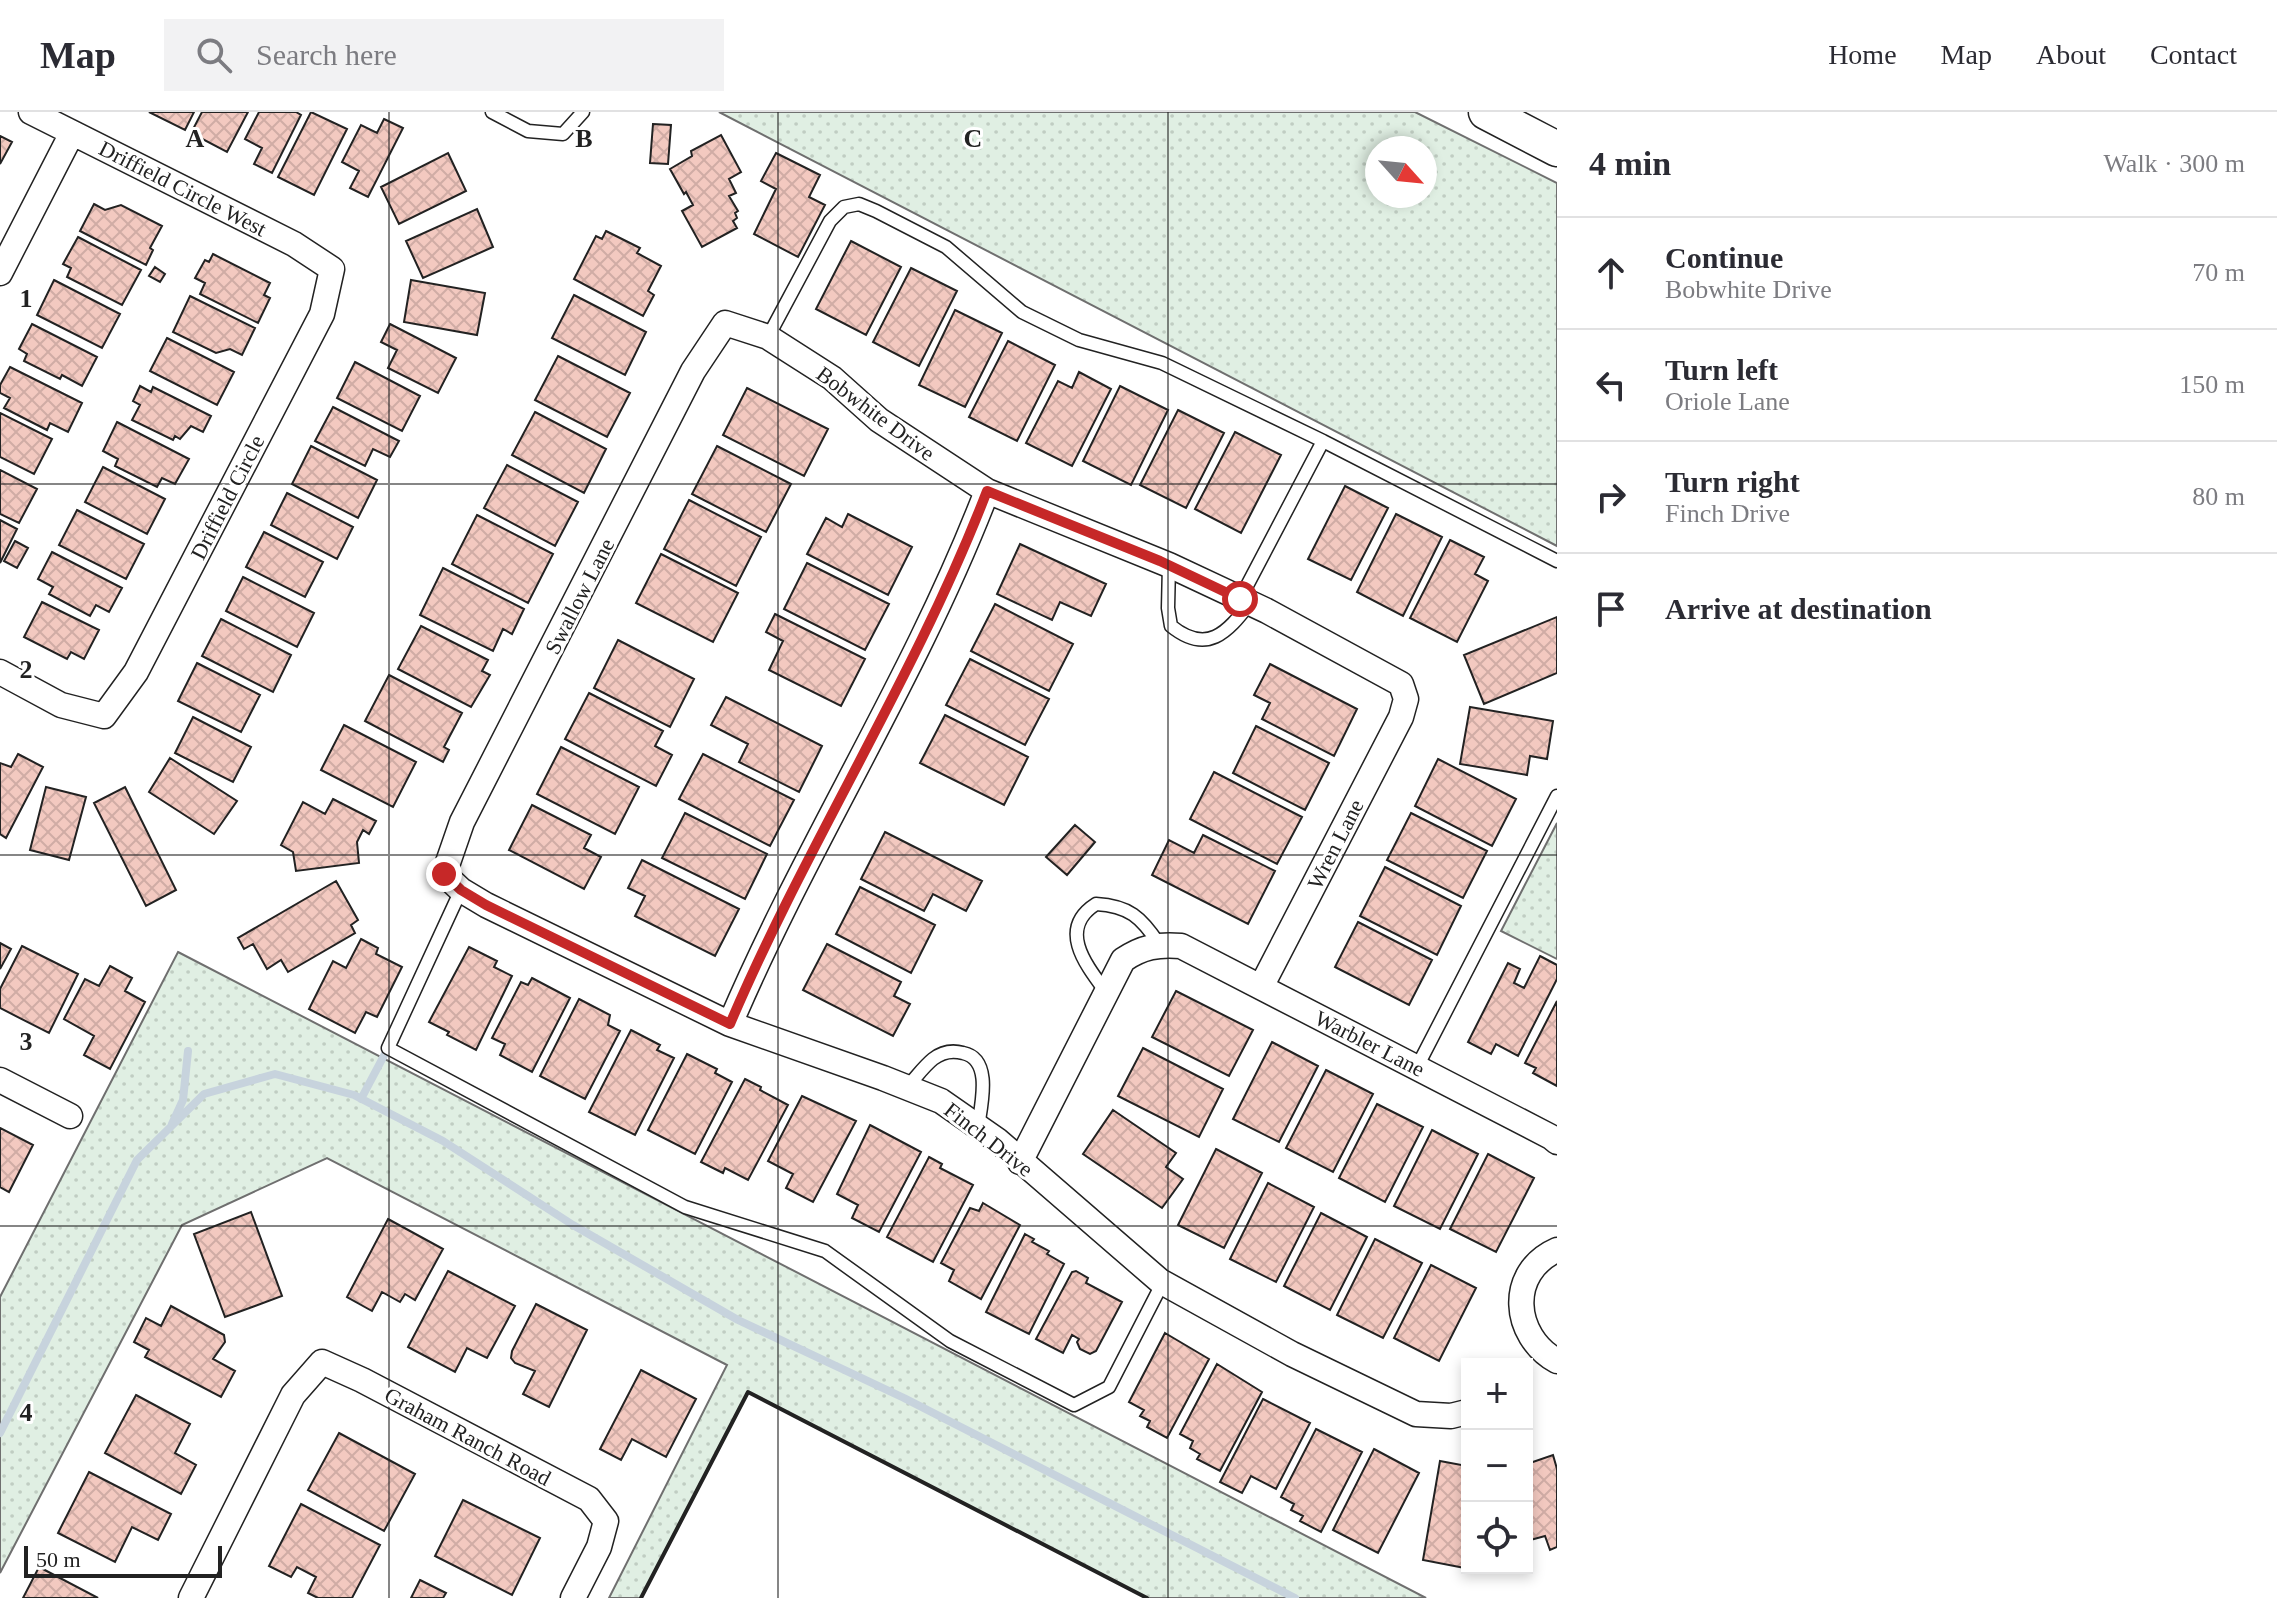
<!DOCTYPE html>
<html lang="en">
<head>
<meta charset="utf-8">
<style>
	:root { --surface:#fff; --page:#f2f2f3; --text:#2b2b33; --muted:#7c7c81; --line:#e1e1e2 }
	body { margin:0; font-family:Georgia,serif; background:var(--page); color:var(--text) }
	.controls { position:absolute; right:24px; bottom:24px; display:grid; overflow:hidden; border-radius:0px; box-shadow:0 4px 12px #0003 }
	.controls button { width:72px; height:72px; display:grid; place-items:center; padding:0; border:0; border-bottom:2px solid var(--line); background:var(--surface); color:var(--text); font:40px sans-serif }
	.compass { position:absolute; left:1365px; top:24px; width:72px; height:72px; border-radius:50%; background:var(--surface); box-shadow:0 4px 12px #0003; rotate:117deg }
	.scale { position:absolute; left:24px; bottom:20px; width:198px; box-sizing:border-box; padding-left:8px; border:4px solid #222; border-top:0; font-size:22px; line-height:28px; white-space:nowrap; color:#222; -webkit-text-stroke:6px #fff; paint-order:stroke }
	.stop { position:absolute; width:24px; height:24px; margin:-18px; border:6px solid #c62828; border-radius:50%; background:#fff }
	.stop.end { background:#c62828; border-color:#fff; box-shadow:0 2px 8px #0008 }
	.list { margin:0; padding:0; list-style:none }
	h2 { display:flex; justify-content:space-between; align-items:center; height:104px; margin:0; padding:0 32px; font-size:34px }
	h2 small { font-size:26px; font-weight:400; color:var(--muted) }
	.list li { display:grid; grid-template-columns:52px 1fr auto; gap:24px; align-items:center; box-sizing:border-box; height:112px; padding:0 32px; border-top:2px solid var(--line) }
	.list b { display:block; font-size:30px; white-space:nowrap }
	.list p { margin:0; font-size:26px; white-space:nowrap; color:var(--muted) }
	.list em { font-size:26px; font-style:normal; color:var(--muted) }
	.icon { flex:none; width:44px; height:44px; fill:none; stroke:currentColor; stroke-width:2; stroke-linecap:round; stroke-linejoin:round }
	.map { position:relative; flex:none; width:1557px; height:1486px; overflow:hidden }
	header { display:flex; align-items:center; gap:48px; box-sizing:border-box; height:112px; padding:0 40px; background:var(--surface); border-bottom:2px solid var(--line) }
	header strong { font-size:38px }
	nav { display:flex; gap:44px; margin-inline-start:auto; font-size:28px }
	.search { width:560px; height:72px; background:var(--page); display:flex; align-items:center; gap:20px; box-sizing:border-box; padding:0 28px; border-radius:0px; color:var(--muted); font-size:30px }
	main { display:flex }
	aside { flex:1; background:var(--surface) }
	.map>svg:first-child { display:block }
	.grass { fill:url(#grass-dots); stroke:#6f6f6f; stroke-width:2; fill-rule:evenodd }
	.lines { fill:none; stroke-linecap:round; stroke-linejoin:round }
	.stream { stroke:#c7d3dd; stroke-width:8 }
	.building { fill:url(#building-cross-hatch); stroke:#222; stroke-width:2 }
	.service-casing { stroke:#222; stroke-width:15 }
	.minor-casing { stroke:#222; stroke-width:27 }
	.secondary-casing { stroke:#222; stroke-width:37 }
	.service { stroke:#fff; stroke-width:12 }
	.minor { stroke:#fff; stroke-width:24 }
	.secondary { stroke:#fff; stroke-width:34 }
	.wall { stroke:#222; stroke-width:4 }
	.route { stroke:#c62828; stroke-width:10 }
	.grid { fill:none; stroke:#222; stroke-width:2; stroke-opacity:0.55 }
	.labels { text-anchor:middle; stroke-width:6; stroke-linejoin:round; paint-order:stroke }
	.street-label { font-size:22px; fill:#222; stroke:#fff }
	.grid-label { font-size:26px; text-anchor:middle; font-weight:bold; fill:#222; stroke:#fff; stroke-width:6; stroke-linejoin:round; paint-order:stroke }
</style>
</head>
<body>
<header>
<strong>Map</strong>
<div class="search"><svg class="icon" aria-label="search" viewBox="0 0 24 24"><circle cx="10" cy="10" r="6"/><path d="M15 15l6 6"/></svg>Search here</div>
<nav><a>Home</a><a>Map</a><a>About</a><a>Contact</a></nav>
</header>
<main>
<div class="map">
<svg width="1557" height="1486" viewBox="0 0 1557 1486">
	<defs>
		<pattern id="grass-dots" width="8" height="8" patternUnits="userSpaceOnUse" patternTransform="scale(2)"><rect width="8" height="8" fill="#e0efe3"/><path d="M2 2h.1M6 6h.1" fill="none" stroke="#c0cdc2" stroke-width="1.8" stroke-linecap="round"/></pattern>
		<pattern id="building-cross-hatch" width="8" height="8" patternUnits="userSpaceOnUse" patternTransform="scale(2)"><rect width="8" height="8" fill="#f3c9c0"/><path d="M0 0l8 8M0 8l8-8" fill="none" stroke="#d0aca5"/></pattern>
	</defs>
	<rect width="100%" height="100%" fill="#fff"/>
	<!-- grass -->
	<path class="grass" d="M719 0H1415L1557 71V434ZM1377 36H1425V84H1377Z
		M1557 711V847L1501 819Z
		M178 840 1426 1486H1147L748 1280 641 1486H609L727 1253 327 1046 182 1113 0 1461V1185Z"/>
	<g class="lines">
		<!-- stream -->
		<path class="stream" d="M361 987 388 936
			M172 1012 183 988 188 939
			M0 1321 137 1048 204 982 275 962 354 983 443 1029 573 1113 738 1208 904 1286 1295 1486"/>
	</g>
	<!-- building -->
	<path class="building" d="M149 0H194L185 18Z
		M202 0H248L227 40 191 21Z
		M259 0H296L301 3 272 61 254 52 262 36 245 27Z
		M311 0 347 17 314 83 278 65Z
		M384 7 403 16 368 85 350 76 359 59 342 50 361 13 377 21Z
		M653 12 671 13 668 52 650 51Z
		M721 23 741 60 729 67 736 81 729 84 738 99 735 101 737 106 733 109 737 116 702 135 682 99 693 93 686 80 684 82 670 57 692 44 691 39Z
		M0 24 12 30 0 52Z
		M448 41 466 79 399 112 381 75Z
		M776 41 820 63 809 85 825 93 798 145 754 122 776 77 761 69Z
		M94 92 105 98 121 93 162 114 150 136 153 138 146 153 80 119Z
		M477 97 493 135 423 166 406 129Z
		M606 119 640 136 637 141 661 154 648 179 654 183 643 204 574 167 596 124 602 127Z
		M78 125 141 158 122 193 67 165 71 156 63 152Z
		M851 129 901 155 866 223 816 197Z
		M213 142 270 171 264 183 270 186 258 211 200 182 205 171 195 166 205 148 209 150Z
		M155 155 165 162 160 170 149 164Z
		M911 156 957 179 919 254 873 230Z
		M54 168 120 202 102 236 37 203Z
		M411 168 485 181 477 223 404 210Z
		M574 183 646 220 625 263 552 226Z
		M190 184 255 216 242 243 230 237 216 241 173 220Z
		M955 198 1002 221 965 295 919 273Z
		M32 212 97 245 82 274 62 263 60 267 24 249 27 242 19 237Z
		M390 212 456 246 438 281 388 256 397 238 381 230Z
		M167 226 234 260 217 293 150 259Z
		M1008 229 1055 253 1017 329 969 305Z
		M558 244 630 281 607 325 535 288Z
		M355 250 420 284 402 319 337 286Z
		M10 255 82 291 68 320 50 311 47 318 4 296 10 286 0 281V273Z
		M1079 260 1111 277 1072 354 1026 331 1058 269 1072 276Z
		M140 274 151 280 153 275 211 304 203 320 191 314 180 327 175 324 173 328 132 308 140 293 133 289Z
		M1120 274 1168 298 1131 373 1083 349Z
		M747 276 828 317 804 364 723 323Z
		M333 295 399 329 390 345 373 337 365 354 315 329Z
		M1178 298 1224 321 1186 396 1140 373Z
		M535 300 606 337 584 381 512 343Z
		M0 301 52 327 34 362 0 345Z
		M117 310 189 347 175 372 162 366 157 375 115 354 118 347 103 339Z
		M1235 320 1281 343 1241 421 1195 397Z
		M311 334 377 368 358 406 292 372Z
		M717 334 791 372 766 420 692 382Z
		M507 353 578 390 555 434 484 396Z
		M103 355 165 387 147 422 85 390Z
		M0 358 37 377 19 411 0 402Z
		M1345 374 1388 396 1351 468 1308 447Z
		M287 381 353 415 337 447 271 413Z
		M689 388 761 425 736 474 664 437Z
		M77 398 144 432 126 467 59 433Z
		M848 402 912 435 888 483 807 442 826 406 842 415Z
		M1396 402 1442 425 1403 504 1357 480Z
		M477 403 553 442 528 491 452 452Z
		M0 408 17 417 0 451Z
		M264 420 323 450 305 485 246 455Z
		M1450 428 1484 445 1475 462 1488 469 1457 530 1410 506Z
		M15 429 28 436 17 456 4 449Z
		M1020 432 1106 472 1091 504 1060 490 1052 508 997 482Z
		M52 440 122 476 109 500 96 493 90 504 49 482 53 475 38 467Z
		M661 442 738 481 713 530 636 491Z
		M807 451 889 492 865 538 784 497Z
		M443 456 524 497 512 522 503 517 493 539 420 503Z
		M243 465 314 501 297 535 226 499Z
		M42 490 99 518 84 547 71 540 67 547 24 525Z
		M995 492 1073 532 1049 579 971 539Z
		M775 502 865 547 841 594 769 558 783 529 766 520Z
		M1557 505V561L1484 592 1464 543Z
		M221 507 291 543 273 580 202 544Z
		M421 514 488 548 482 559 490 563 471 595 398 557Z
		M618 528 694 567 670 615 594 576Z
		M970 547 1049 587 1025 633 946 593Z
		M197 551 260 583 241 620 178 589Z
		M1270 552 1357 597 1334 644 1262 607 1270 591 1254 583Z
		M389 563 462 601 444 635 449 638 443 650 365 609Z
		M589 581 663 619 655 634 672 643 656 674 565 627Z
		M726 585 822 634 799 680 739 650 748 632 711 613Z
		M1470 595 1553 609 1547 647 1530 644 1527 663 1460 652Z
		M945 603 1028 645 1004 693 920 651Z
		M193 605 251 635 233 670 175 641Z
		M344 613 416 650 393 695 321 658Z
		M1256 614 1329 651 1305 698 1233 661Z
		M561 635 639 675 615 722 537 682Z
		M18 642 43 655 6 726 0 722V651L11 655Z
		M703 642 794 688 770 734 679 687Z
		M170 646 237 689 214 722 149 680Z
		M1438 647 1516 687 1492 734 1415 694Z
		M1214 660 1302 705 1277 752 1190 707Z
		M46 675 86 685 69 748 30 738Z
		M125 675 176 778 146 794 94 691Z
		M333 687 376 709 369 722 363 718 357 730 359 751 296 759 293 740 281 733 303 690 325 702Z
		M532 693 591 723 584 736 601 745 584 777 509 738Z
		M685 701 767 742 745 787 662 746Z
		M1411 701 1487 739 1463 786 1387 748Z
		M1075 713 1095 730 1067 763 1046 745Z
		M885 720 982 769 966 799 933 782 924 799 861 767Z
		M1203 723 1275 759 1248 812 1152 763 1169 728 1194 741Z
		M642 748 739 797 715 844 635 804 645 784 628 776Z
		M1385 755 1461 794 1437 843 1360 804Z
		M336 769 358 808 351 813 355 821 288 860 281 848 267 857 253 832 244 837 238 826Z
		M860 775 935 813 911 861 836 822Z
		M1358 810 1432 848 1409 893 1335 855Z
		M361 827 378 836 376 842 402 855 377 905 366 900 355 921 309 897 333 849 346 856Z
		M0 831 11 837 0 857Z
		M827 832 901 870 894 884 910 892 893 924 803 878Z
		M22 834 78 862 49 921 0 896V877Z
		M469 835 497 849 494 855 512 864 476 938 447 923 449 920 429 910Z
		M1540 844 1557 853V867L1518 944 1496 932 1491 942 1468 930 1508 851 1520 857 1514 871 1524 876Z
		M110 854 132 866 125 879 145 890 110 957 84 943 94 924 64 907 85 867 99 874Z
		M532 866 570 886 532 960 500 943 505 932 492 926 521 870 528 873Z
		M1176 879 1253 918 1229 964 1152 925Z
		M579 887 610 903 608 913 620 919 585 987 540 964Z
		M1557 889V974L1533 961 1536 956 1525 951Z
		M631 918 660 933 657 938 674 946 635 1023 589 1000Z
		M1272 930 1318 954 1279 1030 1233 1007Z
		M1143 936 1223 977 1199 1025 1118 984Z
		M687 942 717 957 715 961 732 970 695 1042 648 1018Z
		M1326 958 1373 982 1333 1060 1286 1036Z
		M745 967 761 975 760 978 788 993 748 1068 725 1056 723 1061 701 1050Z
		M802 984 856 1009 813 1090 786 1076 793 1062 768 1049Z
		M1377 992 1423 1015 1385 1090 1339 1066Z
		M1113 998 1176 1041 1166 1055 1183 1067 1162 1096 1083 1042Z
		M870 1013 921 1040 879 1120 852 1106 858 1093 837 1082Z
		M0 1016 33 1033 9 1080 0 1075Z
		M1432 1018 1478 1042 1440 1117 1394 1094Z
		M1216 1037 1262 1061 1224 1136 1178 1113Z
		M1488 1042 1534 1066 1496 1140 1450 1117Z
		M929 1045 942 1052 940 1056 973 1073 933 1150 887 1125Z
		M1268 1071 1314 1095 1276 1170 1230 1147Z
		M983 1091 1020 1113 981 1187 949 1169 954 1158 941 1151 970 1096 979 1099Z
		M251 1100 282 1184 225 1205 194 1122Z
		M1321 1101 1367 1125 1330 1198 1284 1174Z
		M388 1107 443 1137 415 1188 405 1182 400 1190 382 1180 372 1199 347 1185Z
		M1025 1122 1034 1127 1032 1130 1049 1139 1047 1142 1064 1152 1029 1222 986 1200Z
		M1375 1127 1422 1151 1383 1226 1337 1203Z
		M1431 1153 1476 1176 1439 1249 1394 1226Z
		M448 1159 515 1194 487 1246 467 1236 455 1260 408 1235Z
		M1076 1159 1088 1166 1086 1171 1122 1190 1096 1239 1090 1242 1080 1237 1077 1230 1079 1227 1072 1223 1063 1241 1036 1227 1072 1160Z
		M536 1192 587 1218 549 1295 523 1282 535 1259 515 1251 511 1246 512 1239Z
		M171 1194 224 1223 225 1230 213 1247 235 1259 221 1285 145 1245 149 1238 134 1230 146 1206 161 1214Z
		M1165 1221 1209 1247 1167 1326 1147 1315 1150 1309 1140 1304 1144 1298 1129 1290Z
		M1217 1252 1262 1280 1220 1359 1197 1347 1200 1342 1190 1336 1193 1329 1180 1322Z
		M641 1258 696 1287 666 1345 632 1327 621 1348 600 1337Z
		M136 1283 190 1312 175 1341 196 1353 181 1382 105 1341Z
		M1263 1287 1310 1311 1276 1377 1251 1364 1242 1381 1220 1370Z
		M1316 1317 1362 1340 1321 1420 1300 1409 1303 1404 1291 1398 1294 1392 1281 1385Z
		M339 1321 415 1362 384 1419 308 1378Z
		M1374 1337 1419 1361 1378 1441 1333 1418Z
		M1553 1343 1557 1357V1435L1550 1438 1545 1424 1527 1429V1352Z
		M1440 1349 1467 1354V1456L1475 1458 1423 1448Z
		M89 1360 171 1402 158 1428 132 1415 115 1450 58 1421Z
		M463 1388 540 1426 512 1483 435 1444Z
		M301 1392 380 1433 352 1486H318L308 1481 316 1465 297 1455 291 1465 269 1454Z
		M39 1455 98 1486H23Z
		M420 1468 446 1481 443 1486H411Z"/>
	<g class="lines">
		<!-- service casing -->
		<g class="service-casing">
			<path id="service" d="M492 0 528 19 563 22 583 0
				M768 225 830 109 844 95 859 92 876 99 946 135 1022 200 1079 228 1162 251 1323 329 1557 449
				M1169 453 1168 496 1171 514C1207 543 1227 521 1250 491
				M1240 487 1323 329
				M461 778 388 936 685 1095 825 1139 950 1229 1074 1293 1109 1275 1163 1170
				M1106 880C1086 853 1057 817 1096 792 1129 794 1141 805 1159 832
				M1417 955 1557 684
				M906 976C915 967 923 955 933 947 942 940 952 938 963 941 993 947 981 993 978 1015"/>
		</g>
		<!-- minor casing -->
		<g class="minor-casing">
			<path id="minor" d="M0 161 72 21
				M0 560 61 593 104 604 136 560 322 202 332 157 294 132 31 0
				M1261 875 1401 605 1406 587 1401 572 1267 499 1169 453 987 379 879 308 832 266 768 225 725 211 693 259 462 710 444 762 461 778 486 793 730 912 883 966 941 989 997 1028 1160 1169 1292 1242 1416 1302 1451 1304 1467 1300
				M730 912C807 731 916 564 987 379
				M0 968 70 1004
				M1020 1050 1123 848C1142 835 1158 832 1181 834L1551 1025 1557 1030
				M1557 1138C1507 1160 1512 1224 1557 1249
				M191 1486 293 1283 322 1250 362 1268 589 1387 606 1409 599 1435 573 1486"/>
		</g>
		<!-- secondary casing -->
		<g class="secondary-casing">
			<path id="secondary" d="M1486 0 1557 37"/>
		</g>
		<!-- service -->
		<use href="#service" class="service"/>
		<!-- minor -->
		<use href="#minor" class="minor"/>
		<!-- secondary -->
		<use href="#secondary" class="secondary"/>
		<!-- wall -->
		<path class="wall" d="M641 1486 748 1280 1147 1486"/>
	</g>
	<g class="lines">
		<!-- route -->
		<path class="route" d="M444 762 461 778 486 793 730 912C807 731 916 564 987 379L1160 449 1240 487"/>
	</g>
	<!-- grid -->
	<path class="grid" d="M389 0V1486M778 0V1486M1168 0V1486M0 372H1557M0 743H1557M0 1114H1557"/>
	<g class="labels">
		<!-- street labels -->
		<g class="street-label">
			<text transform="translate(183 76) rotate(27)" y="8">Driffield Circle West</text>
			<text transform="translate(876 301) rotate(37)" y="8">Bobwhite Drive</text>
			<text transform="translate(227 385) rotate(-63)" y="8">Driffield Circle</text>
			<text transform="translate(579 484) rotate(-63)" y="8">Swallow Lane</text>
			<text transform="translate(1335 732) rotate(-63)" y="8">Wren Lane</text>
			<text transform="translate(1370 931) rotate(27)" y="8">Warbler Lane</text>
			<text transform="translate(989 1027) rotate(38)" y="8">Finch Drive</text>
			<text transform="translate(468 1324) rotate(28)" y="8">Graham Ranch Road</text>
		</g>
	</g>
	<g class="grid-label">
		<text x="195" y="35">A</text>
		<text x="584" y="35">B</text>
		<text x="973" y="35">C</text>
		<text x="26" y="195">1</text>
		<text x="26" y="566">2</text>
		<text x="26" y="938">3</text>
		<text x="26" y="1309">4</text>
	</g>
</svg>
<div class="controls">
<button>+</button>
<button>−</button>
<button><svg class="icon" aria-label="locate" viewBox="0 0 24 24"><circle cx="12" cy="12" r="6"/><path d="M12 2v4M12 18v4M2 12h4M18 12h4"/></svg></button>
</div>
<svg class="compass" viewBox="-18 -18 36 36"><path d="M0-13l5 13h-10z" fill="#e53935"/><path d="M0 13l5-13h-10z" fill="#7c7c81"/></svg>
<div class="scale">50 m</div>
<div class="stop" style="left:1240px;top:487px"></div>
<div class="stop end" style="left:444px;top:762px"></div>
</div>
<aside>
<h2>4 min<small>Walk · 300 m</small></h2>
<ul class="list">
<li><svg class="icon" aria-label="ahead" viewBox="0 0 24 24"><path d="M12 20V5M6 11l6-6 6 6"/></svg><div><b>Continue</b><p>Bobwhite Drive</p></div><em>70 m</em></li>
<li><svg class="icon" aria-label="left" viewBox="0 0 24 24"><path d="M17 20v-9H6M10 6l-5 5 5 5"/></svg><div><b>Turn left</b><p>Oriole Lane</p></div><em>150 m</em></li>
<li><svg class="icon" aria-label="right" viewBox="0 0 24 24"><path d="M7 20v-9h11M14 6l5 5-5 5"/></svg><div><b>Turn right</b><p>Finch Drive</p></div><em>80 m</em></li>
<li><svg class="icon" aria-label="arrive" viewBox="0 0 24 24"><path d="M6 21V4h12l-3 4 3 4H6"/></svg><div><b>Arrive at destination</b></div></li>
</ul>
</aside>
</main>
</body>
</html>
